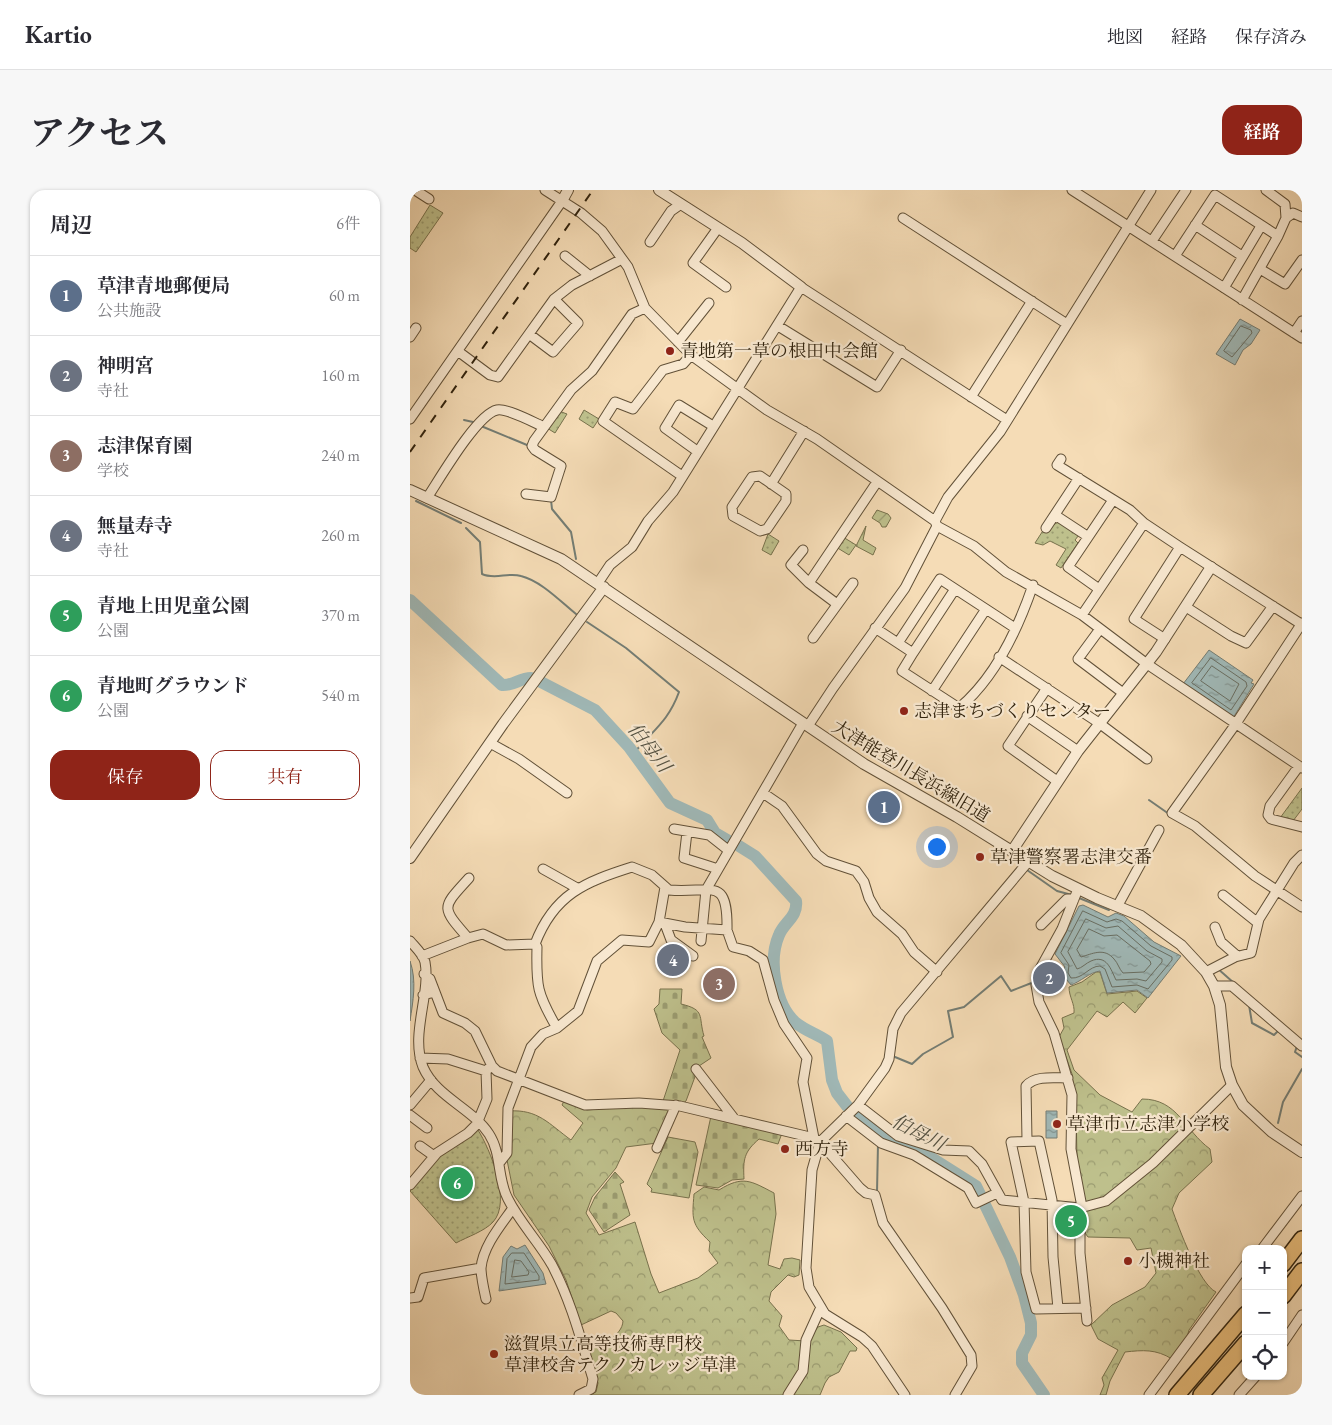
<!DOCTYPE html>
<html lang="ja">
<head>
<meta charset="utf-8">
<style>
	:root { --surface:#fff; --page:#f7f7f7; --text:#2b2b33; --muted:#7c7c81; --line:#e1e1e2; --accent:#8f2418 }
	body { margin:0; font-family:"EB Garamond","Noto Serif JP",serif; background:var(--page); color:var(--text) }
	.controls { position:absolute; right:15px; bottom:15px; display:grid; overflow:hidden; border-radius:10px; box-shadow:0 1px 4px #0004 }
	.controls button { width:45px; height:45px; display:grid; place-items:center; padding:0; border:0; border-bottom:1px solid var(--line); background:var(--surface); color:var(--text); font:25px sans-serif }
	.you { position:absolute; left:526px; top:656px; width:18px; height:18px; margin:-12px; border:4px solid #fff; border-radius:50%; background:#1a73e8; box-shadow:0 0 0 8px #1a73e833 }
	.badge { display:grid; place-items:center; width:32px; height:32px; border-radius:50%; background:var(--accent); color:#fff; font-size:16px; font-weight:700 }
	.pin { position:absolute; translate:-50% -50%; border:2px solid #fff; box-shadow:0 1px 5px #0006 }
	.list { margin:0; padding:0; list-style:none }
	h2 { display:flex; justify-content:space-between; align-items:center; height:65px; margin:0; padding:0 20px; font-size:21px }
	h2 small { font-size:16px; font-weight:400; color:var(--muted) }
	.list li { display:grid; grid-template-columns:32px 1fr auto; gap:15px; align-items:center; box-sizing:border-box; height:80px; padding:0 20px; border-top:1px solid var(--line) }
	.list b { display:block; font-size:19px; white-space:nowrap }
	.list p { margin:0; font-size:16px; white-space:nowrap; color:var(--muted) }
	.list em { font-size:16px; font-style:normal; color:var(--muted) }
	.actions { display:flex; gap:10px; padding:15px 20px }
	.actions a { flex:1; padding:11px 0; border:1px solid var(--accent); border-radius:15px; text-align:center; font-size:18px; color:var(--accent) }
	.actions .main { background:var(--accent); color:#fff }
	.icon { flex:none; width:28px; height:28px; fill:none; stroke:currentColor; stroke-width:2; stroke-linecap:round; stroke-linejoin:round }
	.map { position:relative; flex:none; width:892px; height:1205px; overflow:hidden; border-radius:15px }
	header { display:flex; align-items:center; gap:30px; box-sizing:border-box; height:70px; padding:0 25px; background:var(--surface); border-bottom:1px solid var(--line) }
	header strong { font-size:24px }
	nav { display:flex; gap:28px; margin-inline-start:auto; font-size:18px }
	.intro { display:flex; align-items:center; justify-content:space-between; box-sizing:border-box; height:120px; padding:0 30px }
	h1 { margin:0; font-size:35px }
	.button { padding:12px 22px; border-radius:15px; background:var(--accent); color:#fff; font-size:18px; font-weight:700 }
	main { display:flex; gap:30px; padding:0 30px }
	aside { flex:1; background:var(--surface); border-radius:15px; box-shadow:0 1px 4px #0004 }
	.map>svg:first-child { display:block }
	.grass { fill:url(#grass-dots); stroke:#78724d }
	.forest { fill:url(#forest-crowns); stroke:#78724d }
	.cemetery { fill:url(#cemetery-stones); stroke:#78724d }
	.garden { fill:url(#garden-furrows); stroke:#78724d }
	.water { fill:url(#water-ripples); stroke:#747d74 }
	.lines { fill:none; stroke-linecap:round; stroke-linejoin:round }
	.shore { stroke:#686e63; stroke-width:1 }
	.stream { stroke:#747d74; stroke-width:2 }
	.river { stroke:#a0b9b8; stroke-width:12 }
	.minor-casing { stroke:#625138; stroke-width:11 }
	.tertiary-casing { stroke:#625138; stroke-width:12 }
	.motorway-casing { stroke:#31230e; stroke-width:18 }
	.minor { stroke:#f8e8d0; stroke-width:9 }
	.tertiary { stroke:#f8e8d0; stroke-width:10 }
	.motorway { stroke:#eabe7b; stroke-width:15 }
	.rail { stroke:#31230e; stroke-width:2; stroke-dasharray:9 9; stroke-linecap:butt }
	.poi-dot { fill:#8f2418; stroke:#f8e8d0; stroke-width:2 }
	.labels { text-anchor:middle; stroke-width:4.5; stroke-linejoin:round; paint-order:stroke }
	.poi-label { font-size:18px; fill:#31230e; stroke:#f8e8d0; text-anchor:start }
	.street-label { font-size:18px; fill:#31230e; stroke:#f8e8d0 }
	.water-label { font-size:19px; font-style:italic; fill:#525041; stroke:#f8e8d0 }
</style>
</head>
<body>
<header>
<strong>Kartio</strong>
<nav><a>地図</a><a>経路</a><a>保存済み</a></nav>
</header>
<div class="intro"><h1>アクセス</h1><a class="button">経路</a></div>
<main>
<aside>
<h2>周辺<small>6件</small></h2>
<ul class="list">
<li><span class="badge" style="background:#5c6f8a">1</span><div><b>草津青地郵便局</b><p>公共施設</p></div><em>60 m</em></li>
<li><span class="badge" style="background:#6b7280">2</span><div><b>神明宮</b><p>寺社</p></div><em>160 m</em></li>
<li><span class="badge" style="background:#8d6e63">3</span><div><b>志津保育園</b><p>学校</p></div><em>240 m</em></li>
<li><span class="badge" style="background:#6b7280">4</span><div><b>無量寿寺</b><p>寺社</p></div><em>260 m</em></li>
<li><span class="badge" style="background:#2e9e5b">5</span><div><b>青地上田児童公園</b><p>公園</p></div><em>370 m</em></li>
<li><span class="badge" style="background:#2e9e5b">6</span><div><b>青地町グラウンド</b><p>公園</p></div><em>540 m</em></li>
</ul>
<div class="actions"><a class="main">保存</a><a>共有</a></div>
</aside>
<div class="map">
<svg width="892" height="1205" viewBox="0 0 892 1205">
	<defs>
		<pattern id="grass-dots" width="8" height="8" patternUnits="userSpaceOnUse" patternTransform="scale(1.25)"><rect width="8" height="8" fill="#bec08c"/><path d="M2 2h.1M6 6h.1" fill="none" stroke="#9b9c71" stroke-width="1.8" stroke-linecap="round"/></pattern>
		<pattern id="forest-crowns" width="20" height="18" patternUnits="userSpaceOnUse" patternTransform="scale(1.25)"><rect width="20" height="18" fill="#bec08c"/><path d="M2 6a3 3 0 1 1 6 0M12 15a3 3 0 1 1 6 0" fill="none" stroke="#9b9c71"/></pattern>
		<pattern id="cemetery-stones" width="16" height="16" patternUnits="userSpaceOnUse" patternTransform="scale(1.25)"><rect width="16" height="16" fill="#bec08c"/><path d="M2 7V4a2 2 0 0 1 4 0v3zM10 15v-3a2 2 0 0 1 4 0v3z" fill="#9b9c71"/></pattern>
		<pattern id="garden-furrows" width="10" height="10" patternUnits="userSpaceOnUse" patternTransform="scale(1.25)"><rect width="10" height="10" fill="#bec08c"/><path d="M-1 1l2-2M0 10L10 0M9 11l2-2" fill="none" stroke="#9b9c71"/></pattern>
		<pattern id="water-ripples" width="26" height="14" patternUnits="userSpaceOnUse" patternTransform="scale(1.25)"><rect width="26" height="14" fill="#a0b9b8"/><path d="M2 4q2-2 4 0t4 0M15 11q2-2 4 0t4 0" fill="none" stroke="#839694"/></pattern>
	</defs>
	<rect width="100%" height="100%" fill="#f5dcb6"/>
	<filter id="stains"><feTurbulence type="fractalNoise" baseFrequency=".004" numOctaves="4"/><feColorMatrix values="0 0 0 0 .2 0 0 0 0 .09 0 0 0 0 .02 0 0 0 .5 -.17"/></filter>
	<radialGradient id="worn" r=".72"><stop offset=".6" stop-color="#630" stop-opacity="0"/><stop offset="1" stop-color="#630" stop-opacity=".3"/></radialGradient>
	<!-- grass -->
	<path class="grass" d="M20 15 33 23 6 62 0 58V47Z
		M174 220 189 229 183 238 169 229Z
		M149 221 157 224 145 243 137 238Z
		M649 332 669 345 665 350 668 353 651 378 646 375 656 359 640 351 633 355 625 353 634 339Z
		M358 344 369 351 361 365 352 360Z
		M433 347 446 355 439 365 426 357Z
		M892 598V619L883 631 870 628Z
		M68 940C80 959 102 1012 83 1032 75 1041 57 1047 46 1053L0 1001C19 971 39 959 68 940Z
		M655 1019 665 1020 666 1022V1040H655Z"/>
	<!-- forest -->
	<path class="forest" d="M456 336 453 350 466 358 463 365 446 356Z
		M686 782H690L697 804 727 801 737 808 725 823 713 812 697 827 687 821 657 860 664 880 690 905 722 922 732 909C768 909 774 940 800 959L802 972 769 1003 762 1019C769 1038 789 1094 806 1102L779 1140 777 1147 762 1169C746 1159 733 1160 715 1162L700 1191 696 1205H690L694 1195 692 1188 708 1160 688 1149 681 1135 702 1115 735 1097 746 1083 741 1058 727 1060 720 1048 678 1047 675 1043 667 969 666 919 662 884 649 847 654 838 652 828 664 823C665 814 659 807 659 797L672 792Z
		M154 911 177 920 226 916 263 918 247 953 216 957 206 978 182 1007 176 1023 189 1045 225 1032 241 1084 249 1103 288 1088 308 1073 299 1061 300 1052C281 1034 282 1029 284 1004L294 997 309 1000C333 985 341 991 364 1003L366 1024 358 1075 370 1079 374 1069 382 1068 390 1070 389 1085 384 1087 378 1085 361 1102 359 1111 372 1126 369 1136 379 1150 396 1151 408 1137 414 1135 431 1142 447 1158 446 1161H440L429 1182 419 1187 415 1193 410 1205H179L186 1202 188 1193 178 1160C191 1153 212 1147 213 1131L206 1123 201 1121 171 1135 156 1090 139 1056 104 1005 97 970 99 921C128 919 139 934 161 950L173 933 152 915Z"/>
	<!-- cemetery -->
	<path class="cemetery" d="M250 799H272L271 814C296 820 288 826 294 846L292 847 301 868 286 878V884L276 911 272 914 253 911 270 860 252 843 244 819 249 814Z
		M301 926 372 943 368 954 349 949C334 962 333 969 334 989L322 990 308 998 286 995Z
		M258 947 285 952 288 962 279 1008 241 1002 242 999 237 994Z
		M205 982 214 992 210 994 220 1025 194 1042 179 1020 185 1007Z"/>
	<!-- garden -->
	<path class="garden" d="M467 320 478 324 481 328 476 337H472L470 333 462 328Z"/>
	<!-- water -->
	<path class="water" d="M830 129 850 140 841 154 833 160 825 175 806 164Z
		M799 460 843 490 841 493 844 494 823 528 773 494Z
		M673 715 698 727 706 723 714 726 744 752 771 766 738 808 727 800 697 803 690 781C680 782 670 792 661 795L651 783 655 777 645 764 669 716Z
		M0 771C7 791 3 811 0 831Z
		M636 921H647V948H636Z
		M115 1055 133 1083 136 1094 89 1101 93 1067 101 1056 107 1059Z"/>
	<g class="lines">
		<!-- shore -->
		<path class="shore" d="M831 136 841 140 842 143 822 167 814 161Z
			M801 468 836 492 837 496 821 520 782 493Z
			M802 476 829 494 820 511 791 491Z
			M673 721 697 732 706 729 712 731 741 756 762 767V770L738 799 727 795 702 797 695 779 690 776C679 776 673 789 661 788L658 783 659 775 651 763Z
			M676 729 696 738 708 736 737 761 752 769V772L736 791 727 789 706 790C701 780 697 764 681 771 676 773 672 778 667 779L658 762Z
			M679 739 694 746 707 745 740 771 741 774 734 782 713 783C709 779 708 773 704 769 694 757 682 764 671 767L667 760Z
			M102 1063H114L129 1086V1090L95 1094 97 1069Z
			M105 1070 111 1071 119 1082 118 1085 102 1087Z"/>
		<!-- stream -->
		<path class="stream" d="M54 230 63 232
			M71 236 117 255
			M141 310 142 319 161 342 166 369
			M6 311 51 333
			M56 338 70 352 72 384C85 390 98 382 111 386 131 391 150 411 166 424
			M177 432 216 458 269 502C258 532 243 540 224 563
			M739 610 759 624
			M617 680 647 701 662 705
			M669 708 699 720
			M807 778 824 793
			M839 815 842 833 864 845 868 841
			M887 856 885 862 892 867
			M485 867 502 874 513 864 543 847 538 821 554 817 591 786 601 801 624 792
			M868 933 873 912 892 879
			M467 1002 468 954"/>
		<!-- river -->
		<path class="river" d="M0 410 92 495C103 496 110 488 121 488
			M129 491 185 520 219 557 260 613 297 630 305 643 317 650
			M329 656 345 666 386 711C388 727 374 732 369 745 358 770 365 815 386 833 396 841 407 844 417 851L422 890 427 903 437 916 468 943 517 965 566 996 600 1067 614 1105 621 1133V1145L612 1163V1173L634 1205"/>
		<!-- minor casing -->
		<g class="minor-casing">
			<path id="minor" d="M5 0 19 9
				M135 0 171 23 192 41 218 77 235 118 281 165 357 220 407 249 525 331 527 336 564 356 596 382 672 425 737 474 892 578
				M662 0 892 148
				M856 0 875 14 876 28 883 23 892 27
				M493 28 657 134
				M785 35 832 66
				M308 38 283 73 316 97
				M868 46 876 28
				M742 51 776 0
				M240 52 261 21 271 14
				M155 66 180 86
				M765 66 805 5 868 46 832 110
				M850 79 875 94 892 70
				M814 98 851 36
				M368 136 467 197 491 160
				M884 143 892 131
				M119 144 143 162 168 133 144 109
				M0 147 6 138
				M268 152 299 113
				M49 162 80 185 88 187 144 109 162 95 212 69
				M561 207 622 111
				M0 229 152 11
				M287 261 255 238 269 215 303 236
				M651 269 647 275 720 320 734 333 770 357 891 434
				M272 286 193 231 205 212 223 219 253 180 273 174 281 165
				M350 286 376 304V311L357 339 350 341 323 326 322 317 342 287Z
				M361 294 394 241
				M116 304 141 307 151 276 125 260 122 256 124 251 161 200 182 181 222 124 235 118
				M17 308C29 290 67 224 87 220 97 218 123 232 134 237
				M645 325 677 346
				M525 331 538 307 590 242 741 0
				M636 338 669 288
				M393 360 381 375 399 393 427 414
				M188 393 200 375 222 357 238 331 263 302 391 97 597 230
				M399 393 467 292
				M689 399 658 377 703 310
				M776 417 821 446 836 453 863 416
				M672 425 734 333
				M892 433 825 535 762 623 785 636 845 686 892 717
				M465 438 503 463 545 399
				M690 439 668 469 713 503
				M403 448 443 393
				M755 449 724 429 770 357
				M488 453 530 389 605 438
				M503 463 492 481 549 518C585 488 608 439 623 395
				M589 467 689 533 737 569
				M637 498 598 556 647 591
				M522 501 576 419
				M617 526 668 561
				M398 536 423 498 495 398 527 336
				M80 553 109 569 157 603
				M889 576 860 616 858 625 861 629 892 637
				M353 603 372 616 407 664 416 671 446 681 454 692 459 708 467 722 492 744 504 762 527 782
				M264 639 299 645 318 660
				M277 642 274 668 308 679
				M133 679 167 698
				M668 699 652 739 630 779 626 795 629 812 644 843 662 905 661 959 672 1017
				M813 705 848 733
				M708 715 749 640
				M249 732 255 697
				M255 734 261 750 283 766
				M631 735 657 709H664
				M805 737 811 752 827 766
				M317 740 323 757 339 761 353 770 364 810 374 834 397 868 393 892 404 948
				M58 748C30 716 32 718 59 688
				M0 751C5 757 13 764 15 772 21 804 0 844 13 877 26 907 62 918 79 944 92 964 87 989 98 1009 110 1033 129 1052 142 1075 161 1111 171 1150 183 1189L181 1199 169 1205
				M291 751 296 700 393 533
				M12 766 58 748 73 744 96 755 125 754
				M796 782 825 767 841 763 849 729 884 673 892 665
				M14 784 20 789 25 802
				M804 796H822L892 856
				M13 805 25 802 33 823 55 833 65 841 82 876 87 881 175 915 229 913 270 916 404 948 410 952 450 998 456 1003 465 1005 473 1033 532 1118 561 1165 562 1176 545 1205
				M10 868 38 869 76 881
				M286 879 323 927
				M0 915 21 890
				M448 915 488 946 533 960 559 961 572 974 592 1010 670 1018 696 1011 743 973 822 895
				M0 925 17 938
				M436 926 471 953 504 965 558 998 566 1013 587 1003
				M68 931 77 909 76 881 80 877
				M617 950 616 896C625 885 645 888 658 888
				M10 956 24 966
				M247 958 266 915
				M90 972 97 963 98 918 121 857 133 844 147 838 168 821 187 771 212 750 239 752 249 732 275 737 317 740C318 684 301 704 259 700L242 685 222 677C175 692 144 704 125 754L127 757C126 796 127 804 147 838
				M0 995 27 963 58 943 69 932
				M670 1018V1063L677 1131
				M852 1059 892 1006
				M0 1108 8 1107 14 1088 71 1078
				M76 1109C74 1100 71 1087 71 1078 73 1056 91 1035 103 1018
				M648 1118 643 1067 642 1010 629 951 601 952 614 1012 616 1082 626 1119 676 1118
				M873 1153 892 1125
				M378 1205 393 1181 396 1150 411 1117
				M495 1205 462 1156 452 1147 415 1124 399 1097 396 1078 402 980 410 952 448 915 475 878 479 869 483 839 491 823 618 672
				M739 1205 836 1074
				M829 1205 846 1186"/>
		</g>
		<!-- tertiary casing -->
		<g class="tertiary-casing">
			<path id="tertiary" d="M249 0 332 53 391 97
				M152 11 158 0
				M0 300 151 369 454 574 547 627 642 686 687 708 731 726 771 755 796 782 804 796 810 815 816 877 822 895 833 915 862 942 892 962
				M602 661 668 561 746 462 801 377
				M0 668 93 534 194 397"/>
		</g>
		<!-- motorway casing -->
		<g class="motorway-casing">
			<path id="motorway" d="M873 1074 892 1049
				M873 1106 892 1081
				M767 1205 836 1124
				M791 1205 836 1153"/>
		</g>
		<!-- minor -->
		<use href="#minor" class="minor"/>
		<!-- tertiary -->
		<use href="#tertiary" class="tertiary"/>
		<!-- motorway -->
		<use href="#motorway" class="motorway"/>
		<!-- rail -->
		<path class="rail" d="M0 262 183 0"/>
	</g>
	<!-- markers -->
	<g class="poi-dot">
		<circle cx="260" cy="161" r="5"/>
		<circle cx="494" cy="521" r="5"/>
		<circle cx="570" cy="667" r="5"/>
		<circle cx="647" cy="934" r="5"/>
		<circle cx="375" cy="959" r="5"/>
		<circle cx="718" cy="1071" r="5"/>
		<circle cx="84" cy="1164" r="5"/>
	</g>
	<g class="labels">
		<!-- poi labels -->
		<g class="poi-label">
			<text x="270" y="167">青地第一草の根田中会館</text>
			<text x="504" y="527">志津まちづくりセンター</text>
			<text x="580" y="673">草津警察署志津交番</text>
			<text x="657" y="940">草津市立志津小学校</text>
			<text x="385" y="965">西方寺</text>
			<text x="728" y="1077">小槻神社</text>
			<text x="94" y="1160">滋賀県立高等技術専門校<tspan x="94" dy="21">草津校舎テクノカレッジ草津</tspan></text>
		</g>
		<!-- street labels -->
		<g class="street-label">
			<text transform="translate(501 581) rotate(31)" y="6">大津能登川長浜線旧道</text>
		</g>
		<!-- water labels -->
		<g class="water-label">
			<text transform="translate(240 557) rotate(52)" y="7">伯母川</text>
			<text transform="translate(509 942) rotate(27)" y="7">伯母川</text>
		</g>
	</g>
	<rect width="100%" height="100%" filter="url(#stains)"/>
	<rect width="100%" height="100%" fill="url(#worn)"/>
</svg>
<div class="controls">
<button>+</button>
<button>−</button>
<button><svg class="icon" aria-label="locate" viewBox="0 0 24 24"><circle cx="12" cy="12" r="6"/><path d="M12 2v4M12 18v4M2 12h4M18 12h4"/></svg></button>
</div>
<div class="you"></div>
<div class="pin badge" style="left:474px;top:617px;background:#5c6f8a">1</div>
<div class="pin badge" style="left:639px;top:788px;background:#6b7280">2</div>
<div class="pin badge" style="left:309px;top:794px;background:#8d6e63">3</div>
<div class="pin badge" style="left:263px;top:770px;background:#6b7280">4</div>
<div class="pin badge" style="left:661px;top:1031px;background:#2e9e5b">5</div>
<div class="pin badge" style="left:47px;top:993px;background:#2e9e5b">6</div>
</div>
</main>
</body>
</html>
